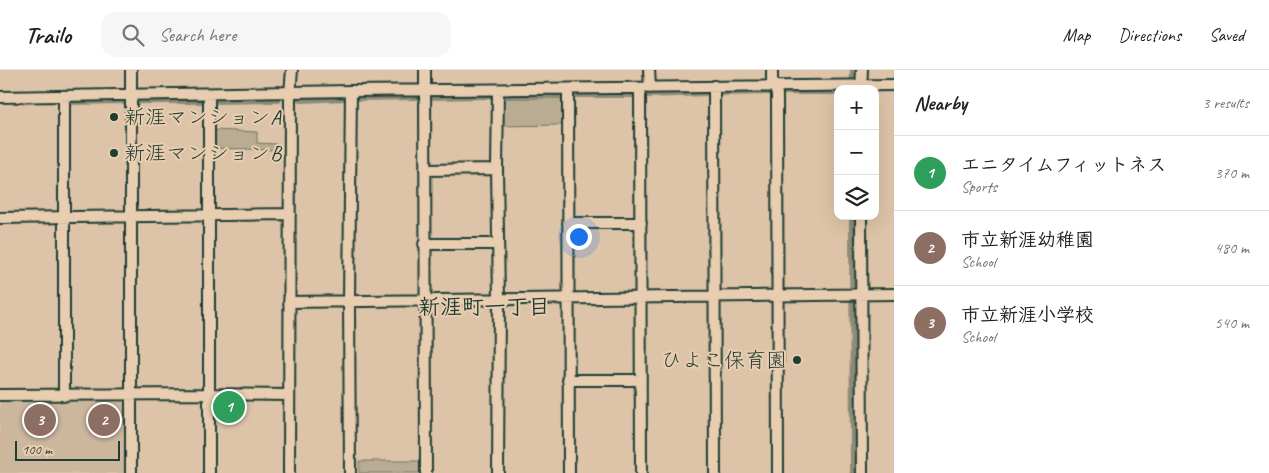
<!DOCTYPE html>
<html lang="en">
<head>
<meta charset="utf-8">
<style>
	:root { --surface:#fff; --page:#f6f6f6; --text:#222; --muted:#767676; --line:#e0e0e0; --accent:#7c3aed }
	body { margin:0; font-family:Caveat,"Klee One",sans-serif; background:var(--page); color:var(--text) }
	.controls { position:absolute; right:15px; top:15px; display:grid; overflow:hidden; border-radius:10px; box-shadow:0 5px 20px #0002 }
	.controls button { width:45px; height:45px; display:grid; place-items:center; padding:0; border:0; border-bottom:1px solid var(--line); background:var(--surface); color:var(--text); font:25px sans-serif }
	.scale { position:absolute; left:15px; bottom:12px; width:105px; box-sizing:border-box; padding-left:5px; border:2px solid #1f3d34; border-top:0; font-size:14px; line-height:18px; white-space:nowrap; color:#1f3d34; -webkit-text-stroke:4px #e9cdb0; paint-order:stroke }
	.you { position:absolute; left:578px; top:166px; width:18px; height:18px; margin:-12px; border:4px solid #fff; border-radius:50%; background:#1a73e8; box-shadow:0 0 0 8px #1a73e833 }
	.badge { display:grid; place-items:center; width:32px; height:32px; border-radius:50%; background:var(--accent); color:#fff; font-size:16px; font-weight:700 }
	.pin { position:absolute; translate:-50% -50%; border:2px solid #fff; box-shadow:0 1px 5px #0006 }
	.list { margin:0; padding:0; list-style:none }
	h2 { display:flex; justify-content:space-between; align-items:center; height:65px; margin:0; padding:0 20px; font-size:21px }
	h2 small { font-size:16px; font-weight:400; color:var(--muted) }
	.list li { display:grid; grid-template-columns:32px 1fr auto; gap:15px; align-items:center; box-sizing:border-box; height:75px; padding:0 20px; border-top:1px solid var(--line) }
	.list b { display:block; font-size:19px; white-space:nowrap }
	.list p { margin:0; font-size:16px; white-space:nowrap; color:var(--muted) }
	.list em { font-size:16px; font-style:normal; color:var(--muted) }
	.icon { flex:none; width:28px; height:28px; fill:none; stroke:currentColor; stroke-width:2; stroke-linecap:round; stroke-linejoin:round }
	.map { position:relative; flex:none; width:894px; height:403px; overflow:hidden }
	header { display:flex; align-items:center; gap:30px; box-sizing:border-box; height:70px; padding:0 25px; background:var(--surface); border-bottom:1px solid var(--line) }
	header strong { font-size:24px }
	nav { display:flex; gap:28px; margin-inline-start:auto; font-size:18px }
	.search { width:350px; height:45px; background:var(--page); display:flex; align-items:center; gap:12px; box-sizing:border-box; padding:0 18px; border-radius:15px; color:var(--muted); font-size:19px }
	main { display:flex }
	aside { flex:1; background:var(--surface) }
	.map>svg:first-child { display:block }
	.built { fill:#ccb79d }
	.green { fill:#baab93; stroke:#6c7464 }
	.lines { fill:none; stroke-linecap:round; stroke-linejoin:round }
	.canal { stroke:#8c8b77; stroke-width:8 }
	.minor-casing { stroke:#1f3d34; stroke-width:14 }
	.minor { stroke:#e9cdb0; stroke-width:10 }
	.poi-dot { fill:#1f3d34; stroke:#e9cdb0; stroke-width:2 }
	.labels { text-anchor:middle; stroke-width:4; stroke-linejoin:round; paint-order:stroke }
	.poi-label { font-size:21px; fill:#1f3d34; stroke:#e9cdb0; text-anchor:start }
	.neighbourhood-label { font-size:22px; font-weight:bold; fill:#1f3d34; stroke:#e9cdb0 }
</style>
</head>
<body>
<header>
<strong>Trailo</strong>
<div class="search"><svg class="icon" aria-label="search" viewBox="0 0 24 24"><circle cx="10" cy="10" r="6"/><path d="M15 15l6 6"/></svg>Search here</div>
<nav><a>Map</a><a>Directions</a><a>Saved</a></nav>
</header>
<main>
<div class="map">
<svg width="894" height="403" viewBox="0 0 894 403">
	<rect width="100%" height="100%" fill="#ddc4a8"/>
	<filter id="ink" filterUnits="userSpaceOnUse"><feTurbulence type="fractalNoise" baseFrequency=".02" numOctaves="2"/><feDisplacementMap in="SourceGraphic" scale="10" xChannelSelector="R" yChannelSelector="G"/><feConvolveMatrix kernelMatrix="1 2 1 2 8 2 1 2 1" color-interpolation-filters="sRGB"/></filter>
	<g filter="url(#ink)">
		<!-- built -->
		<path class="built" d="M0 329H128L129 403H0Z"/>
		<!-- green -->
		<path class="green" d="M502 27H563V55L502 56Z
			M214 60 257 62V73L276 74V80L213 78Z
			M359 391H423V403H359Z"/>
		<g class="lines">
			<!-- canal -->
			<path class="canal" d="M853 19 854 0
				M782 21H838
				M719 22 772 21
				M574 24H636
				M646 24 708 22
				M503 25H562
				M430 26 493 25
				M355 27 420 26
				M301 29 347 27
				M137 30H205
				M213 30 278 29
				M72 31 125 30
				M853 146 854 403"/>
			<!-- minor casing -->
			<g class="minor-casing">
				<path id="minor" d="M131 0V403
					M425 0 426 403
					M649 0 650 18
					M772 0V10L777 24 778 403
					M714 16 715 403
					M640 18 641 403
					M861 19 862 0
					M498 20 497 99 499 230 498 403
					M568 20 569 403
					M209 24V403
					M0 27 351 21 894 15
					M64 27V326
					M425 100 497 99
					M861 146 862 403
					M0 148 290 144
					M568 153H641
					M424 174H498
					M289 232 894 224
					M568 310H641
					M0 325 208 324 289 325
					M289 403 290 23 292 0
					M350 403 349 232 351 21"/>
			</g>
			<!-- minor -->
			<use href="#minor" class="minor"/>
		</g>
	</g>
	<!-- markers -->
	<g class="poi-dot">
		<circle cx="114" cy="47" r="5"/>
		<circle cx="114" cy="83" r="5"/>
		<circle cx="797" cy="290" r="5"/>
	</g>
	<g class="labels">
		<!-- poi labels -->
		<g class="poi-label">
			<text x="124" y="54">新涯マンションA</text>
			<text x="124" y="90">新涯マンションB</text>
			<text x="787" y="297" text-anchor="end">ひよこ保育園</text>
		</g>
		<!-- neighbourhood labels -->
		<g class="neighbourhood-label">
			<text x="484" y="244">新涯町一丁目</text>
		</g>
	</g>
</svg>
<div class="controls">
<button>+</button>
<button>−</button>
<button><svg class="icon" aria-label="layers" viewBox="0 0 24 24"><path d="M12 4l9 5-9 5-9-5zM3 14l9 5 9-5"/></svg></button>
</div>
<div class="scale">100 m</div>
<div class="you"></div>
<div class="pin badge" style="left:229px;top:337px;background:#2e9e5b">1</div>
<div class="pin badge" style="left:104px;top:350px;background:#8d6e63">2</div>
<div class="pin badge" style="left:40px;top:350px;background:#8d6e63">3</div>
</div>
<aside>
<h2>Nearby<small>3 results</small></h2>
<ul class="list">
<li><span class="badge" style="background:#2e9e5b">1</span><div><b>エニタイムフィットネス</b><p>Sports</p></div><em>370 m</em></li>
<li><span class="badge" style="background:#8d6e63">2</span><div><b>市立新涯幼稚園</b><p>School</p></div><em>480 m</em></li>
<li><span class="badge" style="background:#8d6e63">3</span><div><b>市立新涯小学校</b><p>School</p></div><em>540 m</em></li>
</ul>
</aside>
</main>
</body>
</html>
